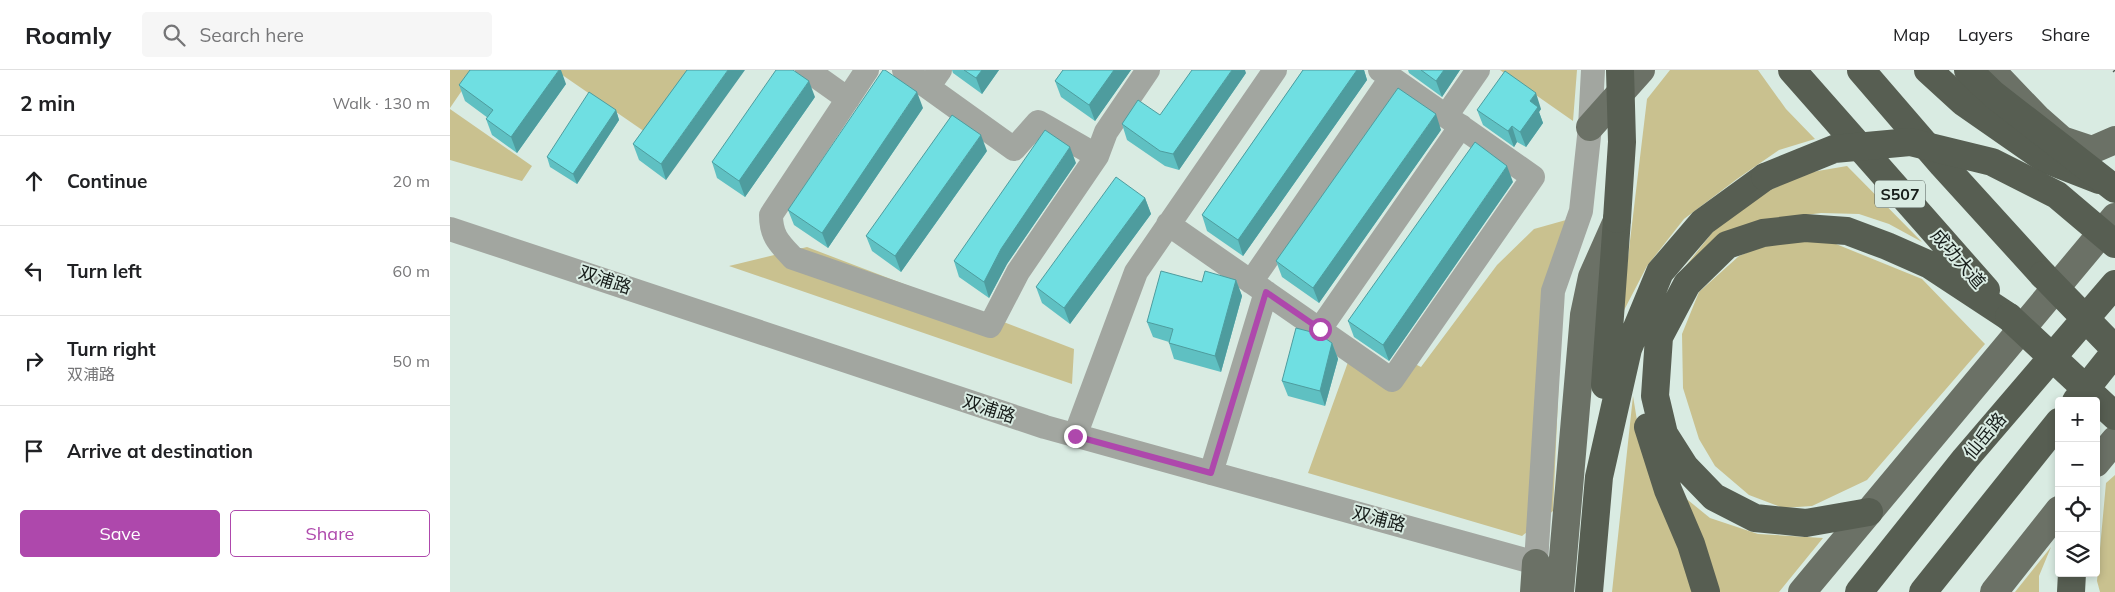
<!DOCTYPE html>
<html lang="en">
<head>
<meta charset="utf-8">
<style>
	:root { --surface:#fff; --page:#f6f6f6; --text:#202124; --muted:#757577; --line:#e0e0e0; --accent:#ae48ac }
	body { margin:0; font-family:Mulish,"Noto Sans SC",sans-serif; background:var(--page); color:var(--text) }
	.controls { position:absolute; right:15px; bottom:15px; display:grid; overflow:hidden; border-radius:5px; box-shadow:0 2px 8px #0003 }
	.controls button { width:45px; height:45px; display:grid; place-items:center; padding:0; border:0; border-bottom:1px solid var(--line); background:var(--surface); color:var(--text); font:25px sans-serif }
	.stop { position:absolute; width:15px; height:15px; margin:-11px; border:4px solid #ae48ac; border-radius:50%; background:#fff }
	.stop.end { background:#ae48ac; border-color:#fff; box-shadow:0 1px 5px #0008 }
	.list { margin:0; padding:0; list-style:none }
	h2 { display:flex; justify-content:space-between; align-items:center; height:65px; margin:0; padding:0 20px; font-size:21px }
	h2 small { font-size:16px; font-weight:400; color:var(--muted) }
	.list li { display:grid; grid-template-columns:32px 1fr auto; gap:15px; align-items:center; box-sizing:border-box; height:90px; padding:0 20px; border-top:1px solid var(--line) }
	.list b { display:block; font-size:19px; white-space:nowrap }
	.list p { margin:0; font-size:16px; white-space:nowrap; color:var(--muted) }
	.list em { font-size:16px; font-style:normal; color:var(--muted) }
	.actions { display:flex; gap:10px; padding:15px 20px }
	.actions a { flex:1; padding:11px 0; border:1px solid var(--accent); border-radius:5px; text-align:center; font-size:18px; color:var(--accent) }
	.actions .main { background:var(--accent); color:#fff }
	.icon { flex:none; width:28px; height:28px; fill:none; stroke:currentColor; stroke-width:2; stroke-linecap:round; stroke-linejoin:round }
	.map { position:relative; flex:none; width:1665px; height:522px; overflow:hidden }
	header { display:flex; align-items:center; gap:30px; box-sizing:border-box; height:70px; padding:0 25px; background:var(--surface); border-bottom:1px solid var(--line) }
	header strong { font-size:24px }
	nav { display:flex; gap:28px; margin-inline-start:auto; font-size:18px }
	.search { width:350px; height:45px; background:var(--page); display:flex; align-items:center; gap:12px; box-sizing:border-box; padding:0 18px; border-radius:5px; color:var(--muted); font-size:19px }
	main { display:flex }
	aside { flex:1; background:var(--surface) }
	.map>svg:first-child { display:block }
	.green { fill:#c9c18f }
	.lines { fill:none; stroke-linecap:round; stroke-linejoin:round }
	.minor { stroke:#a2a6a0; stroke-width:24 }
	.major { stroke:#6b7166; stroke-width:28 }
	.highway { stroke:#575e52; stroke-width:28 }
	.rail { stroke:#515b56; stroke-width:4; stroke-dasharray:8 4; stroke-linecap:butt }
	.highway-bridge { stroke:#575e52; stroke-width:28 }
	.wall { fill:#5fc0c2 }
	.shaded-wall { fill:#4e9c9e }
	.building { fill:#6fdfe2; stroke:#4e9c9e }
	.route { stroke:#ae48ac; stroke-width:6 }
	.labels { text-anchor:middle; stroke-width:4; stroke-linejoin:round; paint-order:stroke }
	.shield { fill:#d9ebe2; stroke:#515b56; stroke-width:1 }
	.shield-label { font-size:16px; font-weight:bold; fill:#171d1a }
	.street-label { font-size:18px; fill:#171d1a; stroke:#d9ebe2 }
</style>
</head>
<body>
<header>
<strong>Roamly</strong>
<div class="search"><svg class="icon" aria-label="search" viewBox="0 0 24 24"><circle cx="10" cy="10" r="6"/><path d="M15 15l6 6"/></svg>Search here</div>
<nav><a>Map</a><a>Layers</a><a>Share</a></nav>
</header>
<main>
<aside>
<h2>2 min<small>Walk · 130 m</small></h2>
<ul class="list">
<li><svg class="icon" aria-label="ahead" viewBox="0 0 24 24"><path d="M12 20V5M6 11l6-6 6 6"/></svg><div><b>Continue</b></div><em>20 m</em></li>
<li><svg class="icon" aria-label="left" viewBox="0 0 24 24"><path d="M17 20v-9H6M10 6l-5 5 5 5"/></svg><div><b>Turn left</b></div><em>60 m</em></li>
<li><svg class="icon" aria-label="right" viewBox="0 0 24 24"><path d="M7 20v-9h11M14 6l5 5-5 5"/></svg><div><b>Turn right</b><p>双浦路</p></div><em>50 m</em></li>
<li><svg class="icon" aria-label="arrive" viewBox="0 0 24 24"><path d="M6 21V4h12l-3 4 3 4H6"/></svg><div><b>Arrive at destination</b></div></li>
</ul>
<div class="actions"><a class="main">Save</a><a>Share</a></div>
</aside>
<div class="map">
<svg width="1665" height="522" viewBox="0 0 1665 522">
	<rect width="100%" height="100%" fill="#d9ebe2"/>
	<!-- green -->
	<path class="green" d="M0 0H26L0 38Z
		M105 0H242L198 64Z
		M1050 0H1127L1123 51Z
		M1220 0H1308L1336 39 1365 69 1329 80 1287 109 1234 149 1197 196 1171 246 1197 29Z
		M0 39 82 96 72 111 0 90Z
		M1397 96 1472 172 1439 154 1409 144 1371 143 1324 149 1227 207 1265 159 1308 126 1356 103Z
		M1116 150 1103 441 1072 466 858 403 902 281 940 305 957 290 971 297 1047 195 1084 159Z
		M1327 170 1381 172 1472 209 1535 274 1417 410 1362 436 1333 438 1299 425 1265 396 1249 369 1233 318 1232 264 1249 222 1289 186Z
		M357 177 624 279 622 314 279 196Z
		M1183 326 1191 375 1217 413 1260 448 1308 464 1373 468 1329 522H1162Z
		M1665 405V522H1650L1647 511 1656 413Z
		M1601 477 1589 506V522H1565Z"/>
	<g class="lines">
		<!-- minor -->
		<path class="minor" d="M357 0 398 29
			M417 0 321 145C321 166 329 173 343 188L540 256 568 202 647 86
			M454 0 564 79 588 52 647 86 656 62 698 0
			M478 17 490 0
			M996 46 1028 0
			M718 154 942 310 1083 107 930 0
			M0 159 595 357 1086 493 1103 221 1131 141 1140 57 1143 0
			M801 212 941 8
			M870 259 1011 56
			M625 366 686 202 825 0
			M761 403 816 222"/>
		<!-- major -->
		<path class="major" d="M1541 0 1587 48 1612 70 1642 80 1665 70
			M1140 57 1191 0
			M1646 393 1665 370
			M1084 522 1086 493
			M1110 522 1134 245 1142 207 1166 153
			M1352 522 1665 147
			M1544 522 1609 440"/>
		<!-- highway -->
		<path class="highway" d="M1342 0 1536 220
			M1411 0 1492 94 1593 205
			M1478 0 1513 32 1595 89 1649 110
			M1155 315 1167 149
			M1198 357 1218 420 1241 474 1256 522
			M1419 442 1356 453 1305 448 1264 427 1235 397 1214 364 1205 326 1209 267 1237 214 1277 175 1313 163 1355 158 1397 161 1437 176 1480 195 1559 247
			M1139 522 1149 407 1178 279 1210 202 1253 152 1315 107
			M1473 522 1609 352
			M1621 522 1622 503"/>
		<!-- rail -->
		<path class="rail" d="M1664 0 1665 1"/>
		<!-- highway-bridge -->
		<path class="highway-bridge" d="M1518 0 1543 24 1665 119
			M1315 107 1384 79 1460 72 1542 92 1607 125 1665 174
			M1167 149 1172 72 1170 0
			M1593 205 1665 279
			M1559 247 1665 346
			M1626 331 1665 282
			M1409 522 1515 389 1665 214"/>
	</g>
	<!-- wall -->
	<path class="wall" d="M237 0 216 110 189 90 183 74Z
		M502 0H549L532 24 503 3Z
		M613 0H681L645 51 611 27 605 11Z
		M853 0H914L917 10 793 186 757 161 752 145Z
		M958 0H1010L992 27 959 3Z
		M796 3 729 100 715 96 677 70 672 54 710 45Z
		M116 14 67 83 42 65 36 49 38 48 15 31 9 15Z
		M365 27 295 127 267 108 262 92Z
		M473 38 378 178 344 155 338 140Z
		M1091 39 1089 42 1093 53 1076 77 1067 72 1064 77 1033 55 1027 40Z
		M166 40 169 50 127 114 100 97 97 87Z
		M991 60 869 233 832 207 826 191Z
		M537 81 451 202 422 181 416 166Z
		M626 93 557 194 539 228 509 207 504 191Z
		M1063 112 939 291 904 267 898 251Z
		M695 128 701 144 620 254 592 233 586 217Z
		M786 210 792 226 771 302 724 289 719 273V272L703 267 697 252 752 212Z
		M882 273 888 289 875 336 838 326 832 311Z"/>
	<!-- shaded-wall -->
	<path class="shaded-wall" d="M109 0H111L116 14 67 83 61 67Z
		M278 0H295L216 110 211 94Z
		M532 0H549L532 24 526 8Z
		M664 0H681L645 51 639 35Z
		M782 0H795L796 3 729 100 723 84Z
		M907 0H914L917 10 793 186 788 170Z
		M994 0H1010L992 27 986 11Z
		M359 11 365 27 295 127 289 111Z
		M467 22 473 38 378 178 372 163Z
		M1086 23 1091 39 1089 42 1093 53 1076 77 1070 62 1080 31Z
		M166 40 169 50 127 114 123 104Z
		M986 44 991 60 869 233 863 218Z
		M1062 56 1067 72 1064 77 1058 61Z
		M531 65 537 81 451 202 445 186Z
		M620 77 626 93 557 194 539 228 534 212 551 179Z
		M1057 96 1063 112 939 291 933 275Z
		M695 128 701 144 620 254 614 238Z
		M786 210 792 226 771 302 765 286Z
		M882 273 888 289 875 336 870 321Z"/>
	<!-- building -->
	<path class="building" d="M20 0H109L61 67 36 49 43 40 9 15Z
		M237 0H278L211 94 183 74Z
		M326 0H343L359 11 289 111 262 92Z
		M433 0H435L467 22 372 163 338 140Z
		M514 0H532L526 8Z
		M613 0H664L639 35 605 11Z
		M742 0H782L723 84 710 81 672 54 688 30 710 45Z
		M853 0H907L788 170 752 145Z
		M971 0H994L986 11Z
		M1055 1 1086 23 1080 31 1088 37 1070 62 1062 56 1058 61 1027 40Z
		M948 18 986 44 863 218 826 191Z
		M139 22 166 40 123 104 97 87Z
		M502 45 531 65 445 186 416 166Z
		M595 60 620 77 551 179 534 212 504 191Z
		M1025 72 1057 96 933 275 898 251Z
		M666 107 695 128 614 238 586 217Z
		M711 201 752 212 755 201 786 210 765 286 719 273 723 259 697 252Z
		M846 258 869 264 882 273 870 321 832 311Z"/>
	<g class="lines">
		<!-- route -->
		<path class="route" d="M625 366 761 403 816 222 870 259"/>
	</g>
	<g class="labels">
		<!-- shield labels -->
		<rect class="shield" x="1425" y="110.5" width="50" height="27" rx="4"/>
		<g class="shield-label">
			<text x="1450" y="130">S507</text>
		</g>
		<!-- street labels -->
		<g class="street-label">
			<text transform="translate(1508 189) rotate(49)" y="6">成功大道</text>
			<text transform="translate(155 210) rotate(18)" y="6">双浦路</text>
			<text transform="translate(539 339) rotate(18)" y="6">双浦路</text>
			<text transform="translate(1535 366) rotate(-50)" y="6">仙岳路</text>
			<text transform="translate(929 449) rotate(15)" y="6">双浦路</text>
		</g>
	</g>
</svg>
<div class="controls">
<button>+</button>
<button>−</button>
<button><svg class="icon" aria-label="locate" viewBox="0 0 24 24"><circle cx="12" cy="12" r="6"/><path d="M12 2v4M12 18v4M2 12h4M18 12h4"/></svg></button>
<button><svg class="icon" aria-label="layers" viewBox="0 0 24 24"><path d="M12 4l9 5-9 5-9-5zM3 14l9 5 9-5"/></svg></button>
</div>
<div class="stop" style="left:870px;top:259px"></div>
<div class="stop end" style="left:625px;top:366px"></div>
</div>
</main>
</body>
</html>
